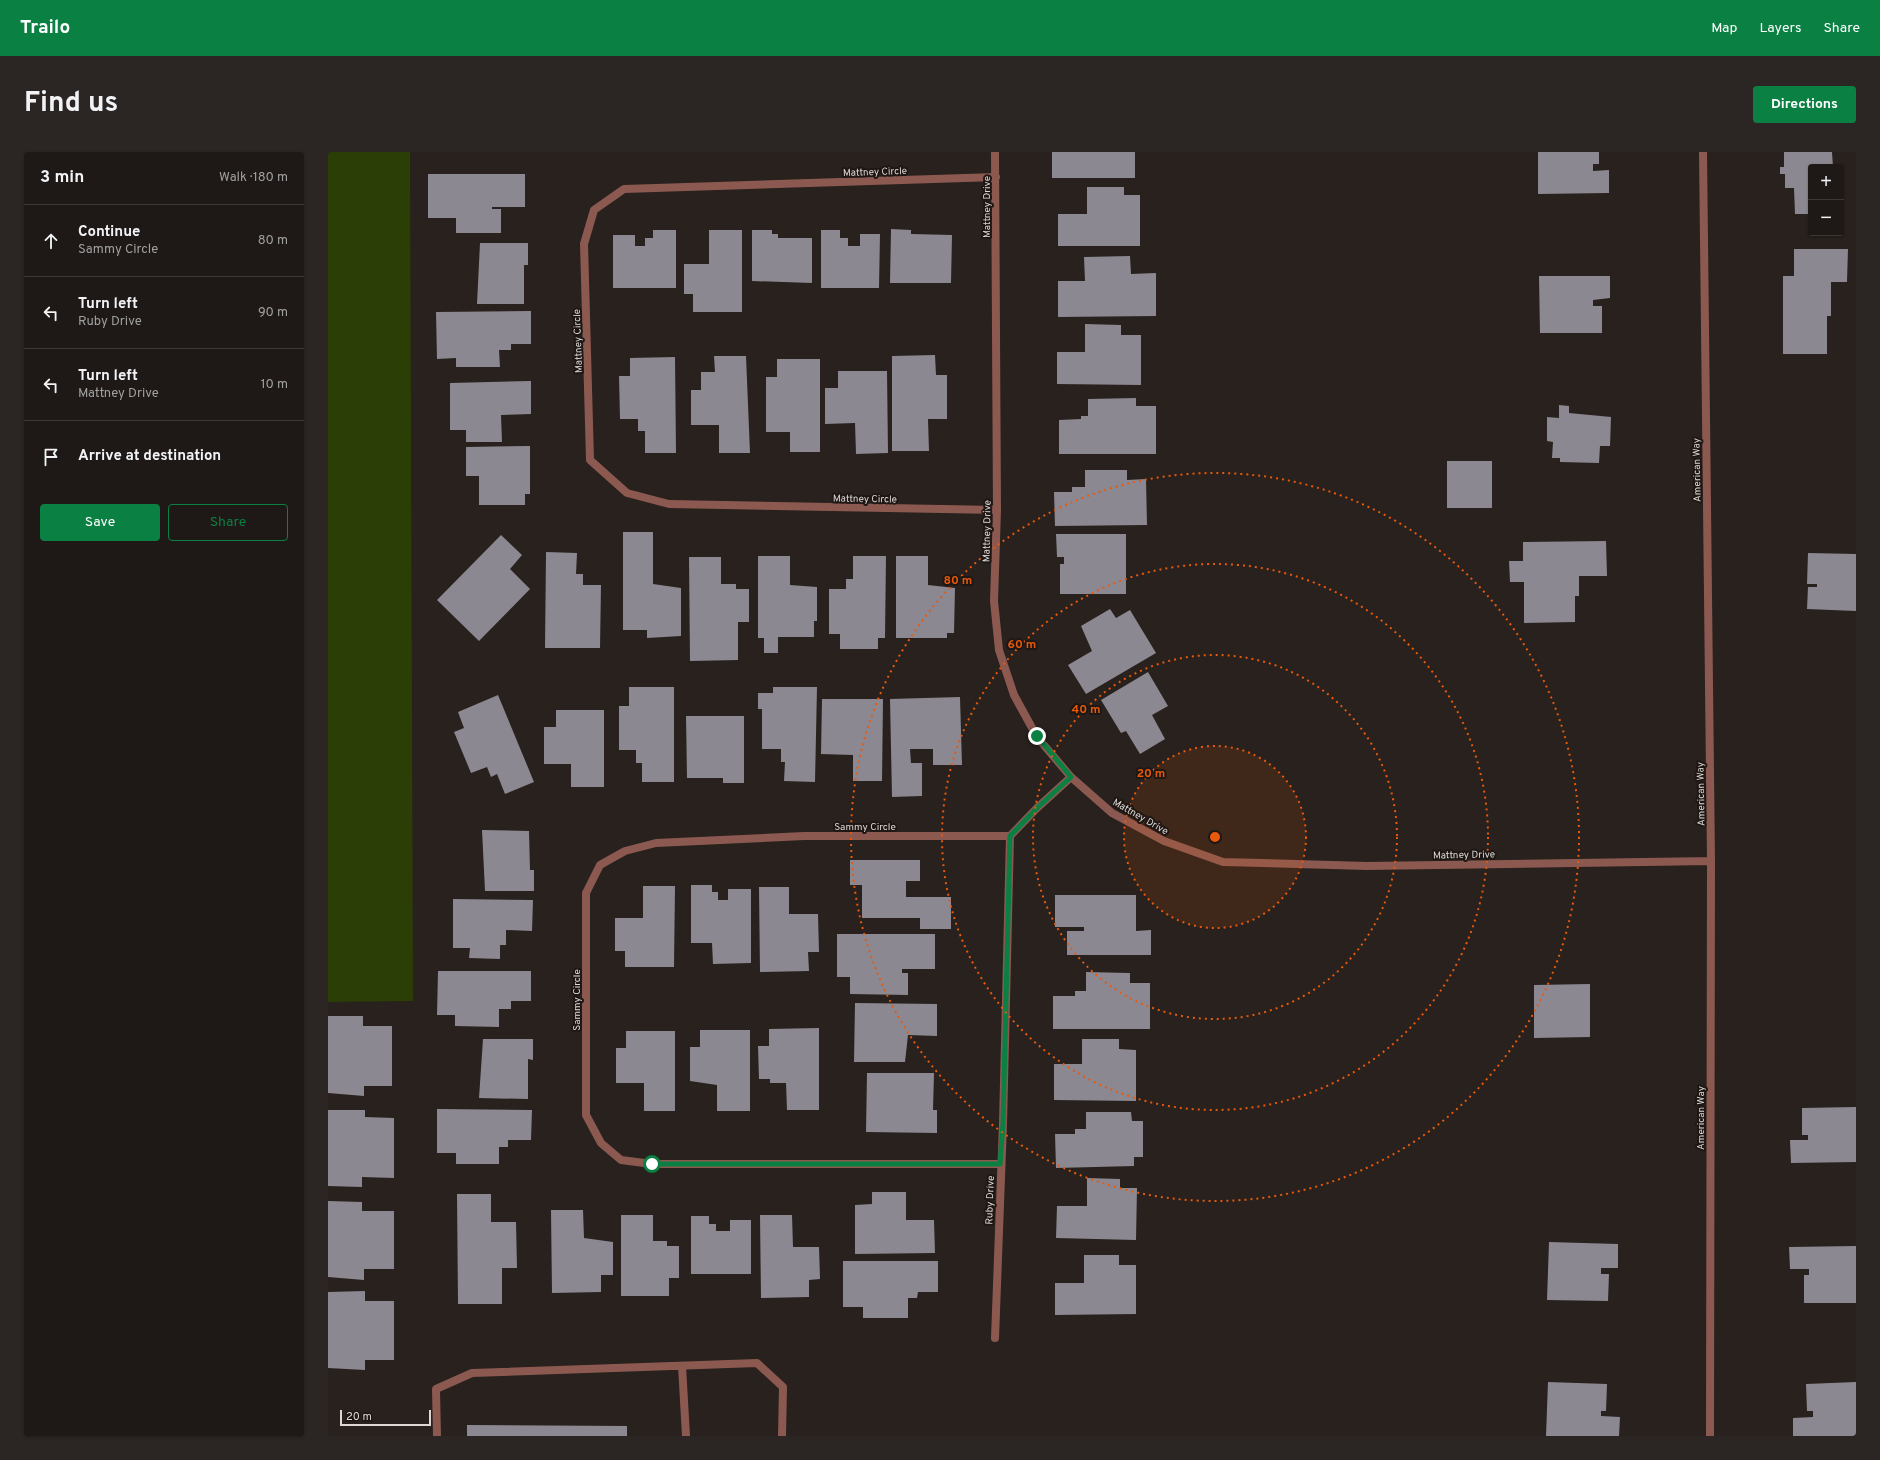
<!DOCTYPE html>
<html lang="en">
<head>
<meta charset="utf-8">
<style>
	:root { --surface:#1e1916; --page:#2b2623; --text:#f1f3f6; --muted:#a1a0a1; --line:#3c3835; --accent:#0b8043 }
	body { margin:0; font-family:Overpass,sans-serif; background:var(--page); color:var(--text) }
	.controls { position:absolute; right:12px; top:12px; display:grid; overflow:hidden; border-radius:4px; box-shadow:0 1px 3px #0004 }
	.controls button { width:36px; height:36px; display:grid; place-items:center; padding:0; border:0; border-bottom:1px solid var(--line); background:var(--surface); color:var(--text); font:20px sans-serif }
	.scale { position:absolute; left:12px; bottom:10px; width:91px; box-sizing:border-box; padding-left:4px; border:2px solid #ddd8d6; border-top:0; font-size:11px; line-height:14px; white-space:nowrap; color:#ddd8d6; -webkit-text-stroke:3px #1e1714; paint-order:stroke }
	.stop { position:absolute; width:12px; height:12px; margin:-9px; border:3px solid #0b8043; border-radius:50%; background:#fff }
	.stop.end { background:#0b8043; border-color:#fff; box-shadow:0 1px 4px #0008 }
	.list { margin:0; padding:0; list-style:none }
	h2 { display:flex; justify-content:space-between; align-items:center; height:52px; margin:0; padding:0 16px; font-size:17px }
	h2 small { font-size:13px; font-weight:400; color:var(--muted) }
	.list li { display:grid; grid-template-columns:26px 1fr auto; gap:12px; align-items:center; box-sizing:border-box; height:72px; padding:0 16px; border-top:1px solid var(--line) }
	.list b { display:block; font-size:15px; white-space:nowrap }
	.list p { margin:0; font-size:13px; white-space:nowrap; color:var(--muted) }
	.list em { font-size:13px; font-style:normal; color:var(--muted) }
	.actions { display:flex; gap:8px; padding:12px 16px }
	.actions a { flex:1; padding:9px 0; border:1px solid var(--accent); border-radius:4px; text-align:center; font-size:14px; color:var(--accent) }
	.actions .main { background:var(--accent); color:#fff }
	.icon { flex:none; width:22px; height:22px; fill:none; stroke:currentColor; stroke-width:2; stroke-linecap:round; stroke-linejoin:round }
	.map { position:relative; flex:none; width:1528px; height:1284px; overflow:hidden; border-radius:4px }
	header { display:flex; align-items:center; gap:24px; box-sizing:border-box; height:56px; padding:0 20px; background:var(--accent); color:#fff }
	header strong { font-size:19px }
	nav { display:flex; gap:22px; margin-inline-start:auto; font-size:14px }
	.intro { display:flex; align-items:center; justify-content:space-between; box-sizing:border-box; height:96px; padding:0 24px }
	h1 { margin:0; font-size:28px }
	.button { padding:10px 18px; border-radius:4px; background:var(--accent); color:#fff; font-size:14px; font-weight:700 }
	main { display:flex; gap:24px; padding:0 24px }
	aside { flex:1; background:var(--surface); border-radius:4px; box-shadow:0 1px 3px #0004 }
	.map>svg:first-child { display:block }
	.green { fill:#2b3e06 }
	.building { fill:#8c8891 }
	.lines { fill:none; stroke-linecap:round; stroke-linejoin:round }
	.service { stroke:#8c5951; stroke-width:8 }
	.minor { stroke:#8c5951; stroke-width:8 }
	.route { stroke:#0b8043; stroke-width:5 }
	.ring { fill:none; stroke:#e8590c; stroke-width:2; stroke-dasharray:2 4 }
	.labels { text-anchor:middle; stroke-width:4; stroke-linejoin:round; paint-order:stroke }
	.street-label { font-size:10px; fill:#ddd8d6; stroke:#1e1714 }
	.centre { fill:#e8590c; stroke:#1e1714; stroke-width:2 }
	.ring-label { font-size:12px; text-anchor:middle; font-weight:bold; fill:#e8590c; stroke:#1e1714; stroke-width:4; stroke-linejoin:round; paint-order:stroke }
</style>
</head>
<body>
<header>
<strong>Trailo</strong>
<nav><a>Map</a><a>Layers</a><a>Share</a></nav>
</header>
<div class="intro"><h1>Find us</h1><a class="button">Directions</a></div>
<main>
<aside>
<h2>3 min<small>Walk · 180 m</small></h2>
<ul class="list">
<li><svg class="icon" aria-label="ahead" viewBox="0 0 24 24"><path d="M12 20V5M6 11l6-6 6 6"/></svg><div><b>Continue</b><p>Sammy Circle</p></div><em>80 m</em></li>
<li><svg class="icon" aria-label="left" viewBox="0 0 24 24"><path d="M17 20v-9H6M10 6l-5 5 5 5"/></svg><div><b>Turn left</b><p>Ruby Drive</p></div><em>90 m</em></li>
<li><svg class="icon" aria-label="left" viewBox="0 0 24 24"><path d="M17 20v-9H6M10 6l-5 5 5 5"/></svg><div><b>Turn left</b><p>Mattney Drive</p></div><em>10 m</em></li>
<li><svg class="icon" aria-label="arrive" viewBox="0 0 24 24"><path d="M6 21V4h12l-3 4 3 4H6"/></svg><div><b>Arrive at destination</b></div></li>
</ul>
<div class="actions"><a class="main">Save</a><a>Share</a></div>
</aside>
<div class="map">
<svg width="1528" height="1284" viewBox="0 0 1528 1284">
	<rect width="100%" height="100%" fill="#28211d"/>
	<!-- green -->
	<path class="green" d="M0 0H82L85 849 0 850Z"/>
	<!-- building -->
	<path class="building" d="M724 0H807V26H724Z
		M1210 0H1271V12H1265V19L1281 18V41L1210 42Z
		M1456 0H1504L1505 15H1483V62H1467L1466 36H1457V22H1452V15H1456Z
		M100 22H197V55H164V57H173V81H128V66H100Z
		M759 35H796V43H812V94H730V62H759Z
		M563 77 583 78V82L624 83 623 131H562Z
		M325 78H348V136H285V83H307V94H317V86H325Z
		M381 78H414V160H365V142H356V112H381Z
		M424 78H444V82H450V86H484V131L424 129Z
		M493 78H512V86H520V94H532V82H552L551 136H493Z
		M152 91H200V113H196V152H149Z
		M1466 97H1520L1519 130H1503V164H1499V202H1455V124H1466Z
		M802 104 803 122 828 121V164L730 165V129H757L756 105Z
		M1211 124H1282V146L1265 148V154H1274V181H1212Z
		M203 159V192H183V198H171L172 215H128V206L109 207 108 160Z
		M757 172 793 173V183H813V233L729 232V200H757Z
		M607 203 608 223H619V267H600L601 299H564V204Z
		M386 204H418L422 301H391V273H363V238H373V220H387Z
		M347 205 348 301H317V279H310V267H292L291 224H302V206Z
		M449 207H492V300H462V280H438V225H449Z
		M510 219H559L560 301 528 302 527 271 497 272V236H510Z
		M203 229V262L173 263 174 290H138V278H122V231Z
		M808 246V254H828V302H731V268L753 267V264H760V247Z
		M1231 253 1241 254V261L1283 265 1282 294H1272L1271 311 1232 310V306H1224L1225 290 1219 289V265L1231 266Z
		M202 294V342H197V353H151V324H138V295Z
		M1119 309H1164V356H1119Z
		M757 318H799V328L818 327 819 373 727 374 726 340H744V335H757Z
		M295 380H325V432L353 436V484L319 486V478H295Z
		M728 382H798V442H732V412H736V405H729Z
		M173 383 194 403 182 417 202 437 151 489 109 448Z
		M1278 389 1279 424H1251V444H1247V470L1196 471V430H1182L1181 409H1195V390Z
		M218 400 249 401 248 422H255V433H273L272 496H217Z
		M1480 401 1528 402V459L1479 457 1480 435H1489V432H1479Z
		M430 404H462V433L489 435V469H486V485H450V501H436V486H430Z
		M525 404H558L557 486H550V497H512V482H501V437H518V427H525Z
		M568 404H600V433L627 436 626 481H619V486H568Z
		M361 405H393V432H408V437H421V470H410V508L362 509Z
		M782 457 788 466 802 458 828 501 758 542 740 513 764 499 753 474Z
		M820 520 840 554 824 563 837 587 812 602 798 579 793 581 773 548Z
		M301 535H346V630H314V611H308V598H291V554H301Z
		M445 535H489L487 630 456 629 457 610H453V597H434V557H430V541H445Z
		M170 543 206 630 177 642 169 622 163 625 159 615 143 621 126 580 136 576 130 560Z
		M632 545 634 613H605V597H582L583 611H594V644L564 645 562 547Z
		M494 547H555L554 629H525V603L493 602Z
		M228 558H276V635H243V612H216V575H228Z
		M358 564H416V631H395V626H359Z
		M154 678 201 679 202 718H206V739H157Z
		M522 708H592V729H578V745H623V777H592V766H534V733H522Z
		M363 733H384V740H390V748H400V737H423V811L385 812 384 791H363Z
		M315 734H347L346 815H297V799H287V766H315Z
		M431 735H461V762H490L491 800H480L481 819 432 820Z
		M727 743H808V779L823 778V803H739V779H756V775H727Z
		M125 747 205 748 204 779 178 778V793H172V807L141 806 142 796H125Z
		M509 782H607V817H574V821H580V843L522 842V825H509Z
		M110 819H203V849H183V857H171V875L127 874V863H109Z
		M758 820 802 821V831H822V877H725V844H747V839H758Z
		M1262 832V885L1206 886V833Z
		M527 851 609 852V884L580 883 577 910H526Z
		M0 864H35V874H64V934H36V944L0 941Z
		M491 876V958H459L458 931H442V927H431L430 894H441V877Z
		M372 878H422V959H389V933L362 929V895H372Z
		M298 879H347V959H316V931H288V896H298Z
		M155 887H205V908L200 907V947L151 946Z
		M754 887H791V897L808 898V949L726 948V912H754Z
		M539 921H606L605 958H609V981L538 980Z
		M1528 955V1010L1463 1011 1462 988H1480V983H1474V956Z
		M109 957 204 958 203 988H180V995H171V1012H128V1001H109Z
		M0 958H37V965L66 966V1026L34 1025V1035L0 1034Z
		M758 960H803L804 969H815V1005H806V1014L728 1016 727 982H747V977H758Z
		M759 1026 792 1027V1036H809L808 1088 728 1086 729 1054H759Z
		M544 1040H578V1068H606L607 1101 527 1102V1053L544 1052Z
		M129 1042H163V1070H188L189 1116H174V1152H130Z
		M0 1049 34 1050V1059H66V1117H36V1128L0 1125Z
		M223 1058H255L256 1086 285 1090V1123H273V1140L224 1141Z
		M293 1063H325V1089H339V1094H351V1126H341V1144H293Z
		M432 1063H464L465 1095H491L492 1127 481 1128V1145L433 1146Z
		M363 1064H381V1072H388V1079H402V1068H423V1122H363Z
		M1221 1090 1290 1092V1116H1273V1122H1281L1280 1149 1219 1148Z
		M1528 1094V1151H1476V1123H1481V1117H1462L1461 1095Z
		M756 1103H791V1113H808V1162L727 1163V1131H756Z
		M515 1109H610V1140H590L589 1146H580V1166H535V1155H515Z
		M37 1139V1149H66V1208H37V1218L0 1216V1140Z
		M1220 1230 1279 1232 1278 1259H1273V1264L1292 1265 1291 1284H1218Z
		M1528 1230V1284H1465V1266L1485 1265V1259H1479L1478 1232Z
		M139 1273 299 1274V1284H139Z"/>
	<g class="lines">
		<!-- service -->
		<path class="service" d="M354 1214 358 1284
			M109 1284 108 1237 144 1221 429 1211 455 1235 454 1284"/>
		<!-- minor -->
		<path class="minor" d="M667 0 669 358 666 449 671 498 686 543 709 585 743 625 784 661 836 689 895 710 1039 714 1383 709
			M1375 0 1383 709 1382 1284
			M668 25 296 37 266 58 256 92 262 308 299 341 341 352 669 358
			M672 1012H324L293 1008 273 991 258 963V741L272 713 297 699 328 691 476 684H682
			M667 1186 675 972 682 684 709 656 743 625"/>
	</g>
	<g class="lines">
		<!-- route -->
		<path class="route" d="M324 1012H672L675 972 682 684 709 656 743 625 709 584"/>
	</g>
	<!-- distance rings -->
	<circle cx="887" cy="685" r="91" fill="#e8590c" fill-opacity=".12"/>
	<g class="ring">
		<circle cx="887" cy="685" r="91"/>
		<circle cx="887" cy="685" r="182"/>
		<circle cx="887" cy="685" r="273"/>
		<circle cx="887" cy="685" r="364"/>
	</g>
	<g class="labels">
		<!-- street labels -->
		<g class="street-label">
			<text transform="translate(547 19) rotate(-2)" y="4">Mattney Circle</text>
			<text transform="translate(658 55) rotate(-90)" y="4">Mattney Drive</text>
			<text transform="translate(249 189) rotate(-92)" y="4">Mattney Circle</text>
			<text transform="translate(1368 318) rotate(-91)" y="4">American Way</text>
			<text transform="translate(537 346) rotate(1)" y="4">Mattney Circle</text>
			<text transform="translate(658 379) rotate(-89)" y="4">Mattney Drive</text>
			<text transform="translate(1372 642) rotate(-91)" y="4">American Way</text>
			<text transform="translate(813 664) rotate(30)" y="4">Mattney Drive</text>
			<text x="537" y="678">Sammy Circle</text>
			<text transform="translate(1136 702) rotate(-1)" y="4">Mattney Drive</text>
			<text transform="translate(248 848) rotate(-90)" y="4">Sammy Circle</text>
			<text transform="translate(1372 966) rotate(-90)" y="4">American Way</text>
			<text transform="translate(661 1048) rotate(-88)" y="4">Ruby Drive</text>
		</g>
	</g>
	<circle cx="887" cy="685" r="6" class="centre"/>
	<g class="ring-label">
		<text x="630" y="432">80 m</text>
		<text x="694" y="496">60 m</text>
		<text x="758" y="561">40 m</text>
		<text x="823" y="625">20 m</text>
	</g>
</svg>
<div class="controls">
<button>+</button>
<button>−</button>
</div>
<div class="scale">20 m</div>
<div class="stop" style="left:324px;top:1012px"></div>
<div class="stop end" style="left:709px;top:584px"></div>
</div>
</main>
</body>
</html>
